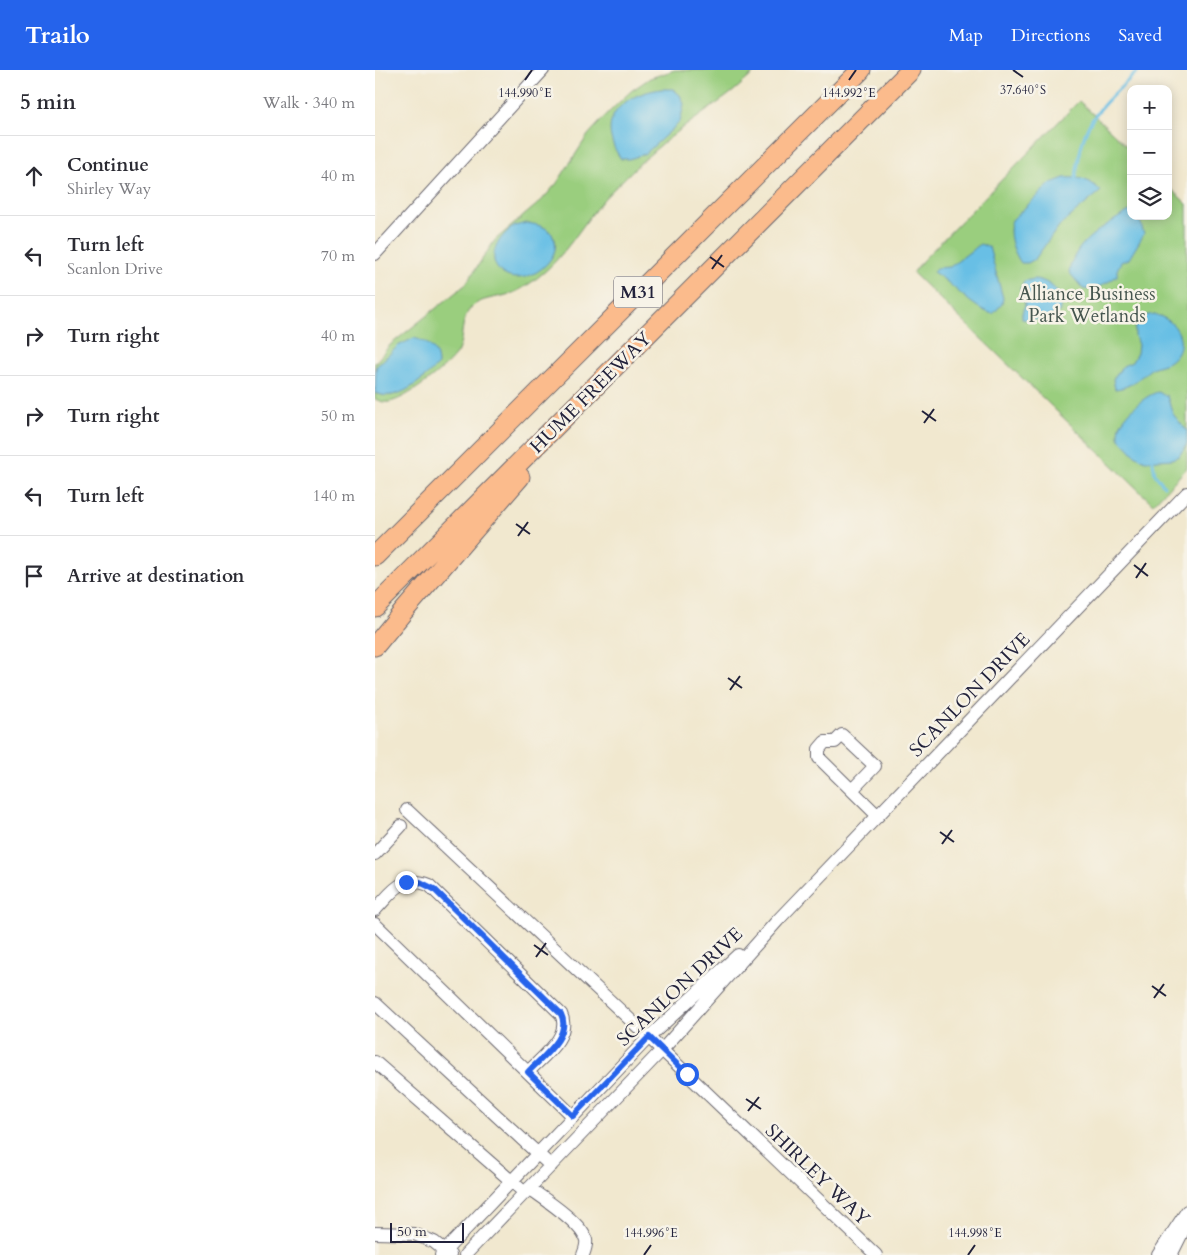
<!DOCTYPE html>
<html lang="en">
<head>
<meta charset="utf-8">
<style>
	:root { --surface:#fff; --page:#f2f2f3; --text:#2b2b33; --muted:#7c7c81; --line:#e1e1e2; --accent:#2563eb }
	body { margin:0; font-family:Cardo,serif; background:var(--page); color:var(--text) }
	.controls { position:absolute; right:15px; top:15px; display:grid; overflow:hidden; border-radius:10px; box-shadow:0 2px 12px #0003 }
	.controls button { width:45px; height:45px; display:grid; place-items:center; padding:0; border:0; border-bottom:1px solid var(--line); background:var(--surface); color:var(--text); font:25px sans-serif }
	.scale { position:absolute; left:15px; bottom:12px; width:74px; box-sizing:border-box; padding-left:5px; border:2px solid #22223b; border-top:0; font-size:14px; line-height:18px; white-space:nowrap; color:#22223b; -webkit-text-stroke:4px #f7f3e8; paint-order:stroke }
	.stop { position:absolute; width:15px; height:15px; margin:-11px; border:4px solid #2563eb; border-radius:50%; background:#fff }
	.stop.end { background:#2563eb; border-color:#fff; box-shadow:0 1px 5px #0008 }
	.list { margin:0; padding:0; list-style:none }
	h2 { display:flex; justify-content:space-between; align-items:center; height:65px; margin:0; padding:0 20px; font-size:21px }
	h2 small { font-size:16px; font-weight:400; color:var(--muted) }
	.list li { display:grid; grid-template-columns:32px 1fr auto; gap:15px; align-items:center; box-sizing:border-box; height:80px; padding:0 20px; border-top:1px solid var(--line) }
	.list b { display:block; font-size:19px; white-space:nowrap }
	.list p { margin:0; font-size:16px; white-space:nowrap; color:var(--muted) }
	.list em { font-size:16px; font-style:normal; color:var(--muted) }
	.icon { flex:none; width:28px; height:28px; fill:none; stroke:currentColor; stroke-width:2; stroke-linecap:round; stroke-linejoin:round }
	.map { position:relative; flex:none; width:812px; height:1185px; overflow:hidden }
	header { display:flex; align-items:center; gap:30px; box-sizing:border-box; height:70px; padding:0 25px; background:var(--accent); color:#fff }
	header strong { font-size:24px }
	nav { display:flex; gap:28px; margin-inline-start:auto; font-size:18px }
	main { display:flex }
	aside { flex:1; background:var(--surface) }
	.map>svg:first-child { display:block }
	.green { fill:#9ace7e; stroke:#5e785c; fill-rule:evenodd }
	.water { fill:#67bfe5; stroke:#447090 }
	.lines { fill:none; stroke-linecap:round; stroke-linejoin:round }
	.stream { stroke:#67bfe5; stroke-width:3 }
	.minor-casing { stroke:#6a676f; stroke-width:14 }
	.highway-casing { stroke:#6a676f; stroke-width:21 }
	.minor { stroke:#fff; stroke-width:12 }
	.highway { stroke:#fbbb8c; stroke-width:19 }
	.route { stroke:#2563eb; stroke-width:6 }
	.ticks { fill:none; stroke:#22223b; stroke-width:2 }
	.labels { text-anchor:middle; stroke-width:5; stroke-linejoin:round; paint-order:stroke }
	.shield { fill:#f7f3e8; stroke:#62616f; stroke-width:1 }
	.shield-label { font-size:18px; font-weight:bold; fill:#22223b }
	.park-label { font-size:19px; fill:#46564f; stroke:#f7f3e8 }
	.street-label { font-size:19px; fill:#22223b; stroke:#f7f3e8 }
	.ticks-label { font-size:12px; text-anchor:middle; fill:#22223b; stroke:#f7f3e8; stroke-width:5; stroke-linejoin:round; paint-order:stroke }
</style>
</head>
<body>
<header>
<strong>Trailo</strong>
<nav><a>Map</a><a>Directions</a><a>Saved</a></nav>
</header>
<main>
<aside>
<h2>5 min<small>Walk · 340 m</small></h2>
<ul class="list">
<li><svg class="icon" aria-label="ahead" viewBox="0 0 24 24"><path d="M12 20V5M6 11l6-6 6 6"/></svg><div><b>Continue</b><p>Shirley Way</p></div><em>40 m</em></li>
<li><svg class="icon" aria-label="left" viewBox="0 0 24 24"><path d="M17 20v-9H6M10 6l-5 5 5 5"/></svg><div><b>Turn left</b><p>Scanlon Drive</p></div><em>70 m</em></li>
<li><svg class="icon" aria-label="right" viewBox="0 0 24 24"><path d="M7 20v-9h11M14 6l5 5-5 5"/></svg><div><b>Turn right</b></div><em>40 m</em></li>
<li><svg class="icon" aria-label="right" viewBox="0 0 24 24"><path d="M7 20v-9h11M14 6l5 5-5 5"/></svg><div><b>Turn right</b></div><em>50 m</em></li>
<li><svg class="icon" aria-label="left" viewBox="0 0 24 24"><path d="M17 20v-9H6M10 6l-5 5 5 5"/></svg><div><b>Turn left</b></div><em>140 m</em></li>
<li><svg class="icon" aria-label="arrive" viewBox="0 0 24 24"><path d="M6 21V4h12l-3 4 3 4H6"/></svg><div><b>Arrive at destination</b></div></li>
</ul>
</aside>
<div class="map">
<svg width="812" height="1185" viewBox="0 0 812 1185">
	<rect width="100%" height="100%" fill="#f7f3e8"/>
	<filter id="ink" filterUnits="userSpaceOnUse"><feTurbulence type="fractalNoise" baseFrequency=".02" numOctaves="2"/><feDisplacementMap in="SourceGraphic" scale="10" xChannelSelector="R" yChannelSelector="G"/><feConvolveMatrix kernelMatrix="1 2 1 2 8 2 1 2 1" color-interpolation-filters="sRGB"/></filter>
	<filter id="wash" filterUnits="userSpaceOnUse"><feTurbulence type="fractalNoise" baseFrequency=".0096" numOctaves="4" result="noise"/><feDisplacementMap in="SourceGraphic" scale="20" xChannelSelector="R" yChannelSelector="G"/><feGaussianBlur stdDeviation="1.12" result="paint"/><feColorMatrix in="noise" values="0 0 0 0 0 0 0 0 0 0 0 0 0 0 0 0 0 1.4 0 .05"/><feComposite in="paint" operator="in"/></filter>
	<g filter="url(#wash)">
		<rect width="100%" height="100%" fill="#f1e8cf"/>
		<!-- green -->
		<path class="green" d="M300 0H382C372 9 362 19 351 27 319 50 286 72 258 100 249 109 238 119 229 129 205 157 191 186 161 209 153 215 144 221 135 224 123 228 104 228 96 238 85 249 89 267 83 281 76 295 31 330 14 332 9 333 5 331 0 329V323C19 331 35 317 50 307L1 297 0 300V293L15 275 90 215 120 170 166 131 182 113 213 65 235 41 256 21 275 8ZM166 156C185 166 184 178 172 193Z
			M704 31 756 80V146H793V116L812 134V398L778 434 538 203 547 191Z"/>
		<!-- water -->
		<path class="water" d="M286 19H298L305 25 309 34 305 52 270 84 254 89H246C219 50 246 25 286 19Z
			M689 108C705 107 714 109 726 121L684 156 660 189 653 193H646C638 181 632 164 637 150L676 113Z
			M754 141 756 142V146C766 146 766 155 769 164L754 189 746 192 742 200V206C732 213 720 221 708 219L694 202C700 170 729 157 754 141Z
			M151 153C158 154 167 155 173 160 199 182 151 222 127 203 109 189 124 165 140 156 143 155 148 154 151 153Z
			M605 174 614 177 628 228 627 234 618 244C596 238 579 214 558 202L561 198 575 197Z
			M660 209C676 211 690 224 684 242 672 247 660 252 647 249V243L650 235 645 219 649 211Z
			M780 244C784 246 790 248 794 251 808 262 810 280 795 291 790 295 783 295 777 298 765 307 756 318 740 319L738 309 748 296 757 292 762 283 763 275 760 266V258L768 246Z
			M39 268C53 272 63 279 63 295 47 310 23 333 0 323L1 297 23 276Z
			M783 322 792 326 798 344 812 361V374L804 386 797 389 770 391 760 385 744 368C744 364 744 360 745 356 750 344 770 325 783 322Z"/>
		<g class="lines">
			<!-- stream -->
			<path class="stream" d="M701 108C703 90 706 71 714 55 726 34 747 17 764 0
				M777 386 780 404 789 416"/>
		</g>
	</g>
	<g filter="url(#ink)">
		<g class="lines">
			<!-- minor casing -->
			<g class="minor-casing">
				<path id="minor" d="M0 184 168 0
					M477 720 500 696 467 665 460 672H450L444 679V688L503 746
					M32 740 265 959 501 1185
					M0 784 26 756
					M0 840C18 822 25 804 54 815L186 944C197 966 167 987 153 1002
					M0 854 198 1046
					M0 933 176 1096
					M0 992 150 1123
					M154 1118C168 1128 207 1153 211 1170 212 1175 210 1180 208 1185
					M0 1163 39 1164 59 1172 75 1185
					M66 1185 274 967 363 885
					M90 1185 287 980 403 850 812 423
					M783 1185 812 1141
					M796 1185 811 1155"/>
			</g>
			<!-- highway casing -->
			<g class="highway-casing">
				<path id="highway" d="M0 486 486 0
					M0 537 536 0
					M0 576 28 542 145 407"/>
			</g>
			<!-- minor -->
			<use href="#minor" class="minor"/>
			<!-- highway -->
			<use href="#highway" class="highway"/>
		</g>
	</g>
	<g class="lines" filter="url(#ink)">
		<!-- route -->
		<path class="route" d="M31 812H45L59 819 186 944C197 966 167 987 153 1002L198 1046 274 967 312 1004"/>
	</g>
	<!-- ticks -->
	<path class="ticks" d="M638 0 648 7M150 10 157 0M474 10 481 0M335 187 349 197M337 199 347 185M547 341 561 351M549 353 559 339M141 454 155 464M143 466 153 452M759 495 773 506M761 508 771 493M353 608 367 618M355 620 365 606M565 762 579 772M567 774 577 760M159 875 173 885M161 887 171 873M777 916 791 926M779 928 789 914M371 1029 386 1039M373 1041 384 1027M269 1185 276 1175M593 1185 600 1175"/>
	<g class="labels">
		<!-- shield labels -->
		<rect class="shield" x="239" y="206.5" width="48" height="31" rx="4"/>
		<g class="shield-label">
			<text x="263" y="228">M31</text>
		</g>
		<!-- park labels -->
		<g class="park-label">
			<text x="712" y="230">Alliance Business<tspan x="712" dy="22">Park Wetlands</tspan></text>
		</g>
		<!-- street labels -->
		<g class="street-label">
			<text transform="translate(215 322) rotate(-45)" y="7">HUME FREEWAY</text>
			<text transform="translate(594 624) rotate(-46)" y="7">SCANLON DRIVE</text>
			<text transform="translate(304 916) rotate(-43)" y="7">SCANLON DRIVE</text>
			<text transform="translate(443 1104) rotate(44)" y="7">SHIRLEY WAY</text>
		</g>
	</g>
	<g class="ticks-label">
		<text x="648" y="24">37.640°S</text>
		<text x="150" y="27">144.990°E</text>
		<text x="474" y="27">144.992°E</text>
		<text x="276" y="1167">144.996°E</text>
		<text x="600" y="1167">144.998°E</text>
	</g>
</svg>
<div class="controls">
<button>+</button>
<button>−</button>
<button><svg class="icon" aria-label="layers" viewBox="0 0 24 24"><path d="M12 4l9 5-9 5-9-5zM3 14l9 5 9-5"/></svg></button>
</div>
<div class="scale">50 m</div>
<div class="stop" style="left:312px;top:1004px"></div>
<div class="stop end" style="left:31px;top:812px"></div>
</div>
</main>
</body>
</html>
